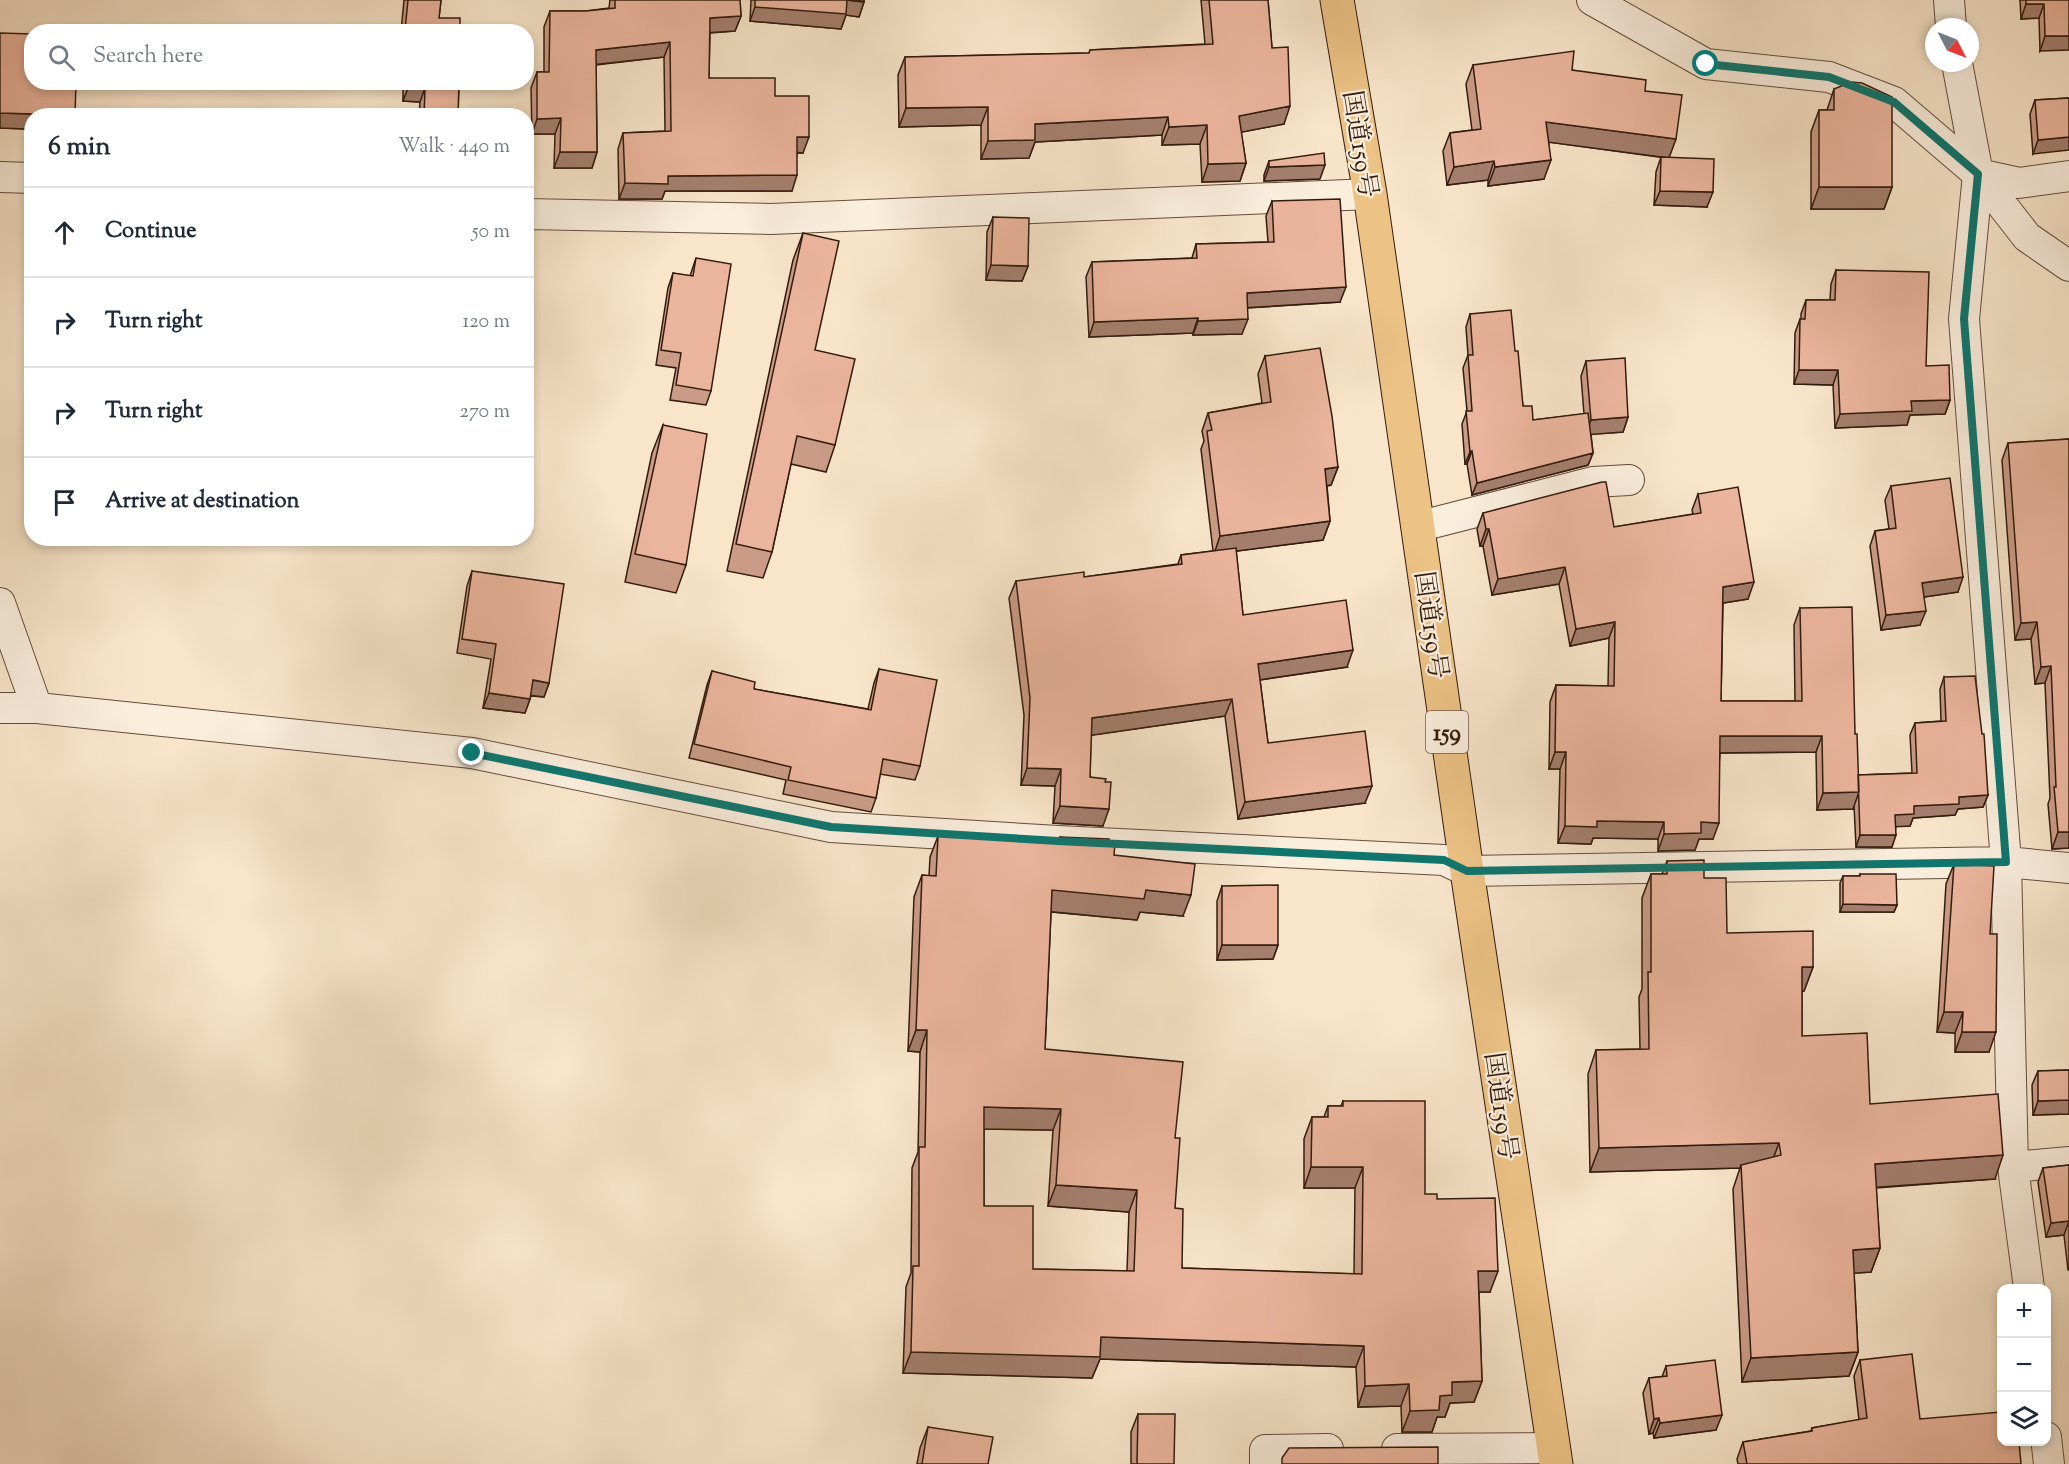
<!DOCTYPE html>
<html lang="en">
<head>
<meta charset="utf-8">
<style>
	:root { --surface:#fff; --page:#f2f2f3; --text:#1f2937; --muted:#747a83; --line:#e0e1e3 }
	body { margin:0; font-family:"Sorts Mill Goudy","Noto Serif JP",serif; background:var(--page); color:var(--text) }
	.controls { position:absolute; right:18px; bottom:18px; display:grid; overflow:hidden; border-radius:12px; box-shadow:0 3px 9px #0003 }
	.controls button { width:54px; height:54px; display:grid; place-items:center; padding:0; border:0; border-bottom:2px solid var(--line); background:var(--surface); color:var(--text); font:30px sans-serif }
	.compass { position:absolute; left:1925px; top:18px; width:54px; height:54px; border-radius:50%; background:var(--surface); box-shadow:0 3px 9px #0003; rotate:132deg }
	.stop { position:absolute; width:18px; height:18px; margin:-14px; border:4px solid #0f766e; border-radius:50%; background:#fff }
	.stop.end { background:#0f766e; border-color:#fff; box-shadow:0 2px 6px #0008 }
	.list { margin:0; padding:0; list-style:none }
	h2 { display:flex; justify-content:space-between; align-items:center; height:78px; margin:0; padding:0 24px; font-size:26px }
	h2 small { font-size:20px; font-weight:400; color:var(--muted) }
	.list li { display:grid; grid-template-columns:39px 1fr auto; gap:18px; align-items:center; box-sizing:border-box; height:90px; padding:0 24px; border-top:2px solid var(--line) }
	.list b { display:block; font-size:22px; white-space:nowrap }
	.list em { font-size:20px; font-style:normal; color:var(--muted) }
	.icon { flex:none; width:33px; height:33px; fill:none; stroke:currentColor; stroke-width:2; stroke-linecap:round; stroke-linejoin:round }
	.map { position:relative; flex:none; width:2069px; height:1464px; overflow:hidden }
	.search { position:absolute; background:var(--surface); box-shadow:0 3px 9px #0003; left:24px; top:24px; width:510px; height:66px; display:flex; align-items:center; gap:15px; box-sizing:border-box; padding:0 21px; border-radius:24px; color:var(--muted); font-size:22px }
	.panel { position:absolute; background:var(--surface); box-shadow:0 3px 9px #0003; left:24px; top:108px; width:510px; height:438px; border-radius:24px }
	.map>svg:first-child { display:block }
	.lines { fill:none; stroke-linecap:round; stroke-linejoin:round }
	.street-casing { stroke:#644e3c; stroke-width:32 }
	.highway-casing { stroke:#331b0d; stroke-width:35 }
	.street { stroke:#faeedd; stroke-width:30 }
	.highway { stroke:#ecc285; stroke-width:33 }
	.wall { fill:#ca9c87; stroke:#331b0d; stroke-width:1.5; fill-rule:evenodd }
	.shaded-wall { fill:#a47f6e; stroke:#331b0d; stroke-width:1.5 }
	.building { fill:#ebb59d; stroke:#331b0d; stroke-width:1.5; fill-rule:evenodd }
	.route { stroke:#0f766e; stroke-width:8 }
	.labels { text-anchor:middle; stroke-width:4.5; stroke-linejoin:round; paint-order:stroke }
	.shield { fill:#faeedd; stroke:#6f5a4b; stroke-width:1.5 }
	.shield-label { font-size:24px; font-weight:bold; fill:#331b0d }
	.street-label { font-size:26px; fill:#331b0d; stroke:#faeedd }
</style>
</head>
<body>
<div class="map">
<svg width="2069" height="1464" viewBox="0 0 2069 1464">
	<rect width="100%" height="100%" fill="#f8e5ca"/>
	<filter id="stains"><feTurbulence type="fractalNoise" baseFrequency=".00333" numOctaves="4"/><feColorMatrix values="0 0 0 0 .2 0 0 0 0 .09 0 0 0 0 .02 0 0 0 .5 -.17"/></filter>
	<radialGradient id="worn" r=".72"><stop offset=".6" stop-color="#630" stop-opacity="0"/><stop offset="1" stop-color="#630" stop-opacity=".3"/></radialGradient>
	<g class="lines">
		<!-- street casing -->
		<g class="street-casing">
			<path id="street" d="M1592 0 1706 64 1829 77 1894 102 1978 174 2027 237 2069 266
				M1949 0 1951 27
				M1957 63 1978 174 1964 319 2006 862 2013 1167 2029 1288
				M1978 174 2019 183 2069 176
				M0 177 32 178
				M526 214 771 219 1370 194
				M1417 527 1593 482 1629 480
				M0 603 37 708
				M0 708H37L472 753 831 827 1058 841 1444 860 1467 871 2006 862 2069 868
				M2013 1167 2069 1162
				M2046 1437 2049 1464
				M1397 1449 1553 1448
				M1265 1464V1450L1328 1449"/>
		</g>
		<!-- highway casing -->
		<g class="highway-casing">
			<path id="highway" d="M1337 0 1370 194 1467 871 1556 1464"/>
		</g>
		<!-- street -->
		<use href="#street" class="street"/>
		<!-- highway -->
		<use href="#highway" class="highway"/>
	</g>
	<!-- wall -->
	<path class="wall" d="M404 0H441L439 18 460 32H401Z
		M610 0H740L741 16 735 31 710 33 709 78 775 96 803 153H797L792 191H665L662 199H619L618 149 623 133 665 131 664 57 596 65 597 152 592 168H554L555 134H532L531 88 537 72H544V27L550 11H586L609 8Z
		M751 0H864V2L859 17 846 15 841 29 750 21Z
		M1201 0H1268L1272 48 1284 124 1241 132 1246 163 1240 181 1202 182 1200 144 1162 145V135L1035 142 1029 158 981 159V125L899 127 898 75 905 57 1089 53 1090 50 1205 44Z
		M2020 0H2069L2040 51 2039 18 2021 19Z
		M0 33 32 116V132H27V129L0 128Z
		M1473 65 1572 70 1645 91 1669 158 1707 207 1654 205 1656 172 1661 157 1666 158 1549 142 1544 179 1488 186V180L1447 185 1443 151 1450 133 1472 130 1466 84Z
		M403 82H459L458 116H419L420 102 403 101Z
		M1834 89 1892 187 1884 209H1811V132L1819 110H1827Z
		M2069 98 2033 154 2030 114 2035 100Z
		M1269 161 1320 179 1264 181V175Z
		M1272 201 1340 302 1247 308 1242 334 1193 335V333L1089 337 1086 277 1092 262 1192 258 1196 244 1268 242 1266 216Z
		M993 217 1028 266 1022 281 986 280 987 232Z
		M803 233 815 350 835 445 826 472 791 464 772 552 763 578 727 571 793 260Z
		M696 258 711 391 706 405 670 400 676 368 656 365 668 288 673 273 690 276Z
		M1836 270 1926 366 1950 400 1945 414 1910 415 1907 425 1835 428 1833 385 1794 384 1795 333 1800 319H1801V314L1806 300H1830L1831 284Z
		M1470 314 1515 351 1523 406 1533 420 1584 414 1581 376 1586 361 1628 417 1623 432 1591 434 1593 453 1588 465 1472 495 1467 464H1465L1462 424 1467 411 1463 368 1468 355 1466 327Z
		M1265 356 1338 467 1331 485 1327 486 1330 521 1323 540 1236 551 1243 615 1347 667 1260 680 1268 743 1365 803 1238 819 1225 716 1091 735 1090 777 1105 782 1103 826 1053 823 1055 786 1021 785 1024 715 1009 598 1016 581 1084 577 1178 564 1181 555 1213 551 1201 449 1204 441 1202 431 1208 413 1262 403 1258 374Z
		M663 425 686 565 676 593 625 582 652 453Z
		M2069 439V848L2052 849 2048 804 2050 798 2045 683 2035 684 2031 639 2015 640 2002 460 2008 443Z
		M1891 486 1958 592 1924 597 1920 625 1881 630 1870 546 1875 531 1889 529 1885 500Z
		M1698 494 1748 599 1723 603 1721 701H1795L1794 625 1800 608 1855 734 1858 775 1912 773 1910 735 1915 723 1941 721 1940 689 1944 677 1988 795 1983 807 1958 809 1955 815 1913 818 1910 826H1896L1892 847H1856L1854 805 1853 809 1817 810 1816 752 1720 753 1713 839H1699L1695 850 1658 851V839L1593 838 1591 844 1558 843 1560 769H1549L1550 702 1556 685 1608 686 1609 638 1570 646 1559 584 1492 595 1483 546H1480L1477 529 1483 513 1614 527 1693 514 1692 510Z
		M472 571 549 683 544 697 531 696 525 713 483 708 491 659 457 653 467 586Z
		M879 669 920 766 915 780 880 774 876 798 871 812 783 794 786 780 689 758 707 685 712 671 754 689 868 709 874 683Z
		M938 836 1059 840 1060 837 1108 844 1114 855 1183 916 1140 912 1137 920 1051 912 1045 1049 1175 1138V1208L1182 1268 1354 1274 1355 1188H1304V1139L1312 1117H1324L1328 1106H1341L1343 1101 1425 1194 1437 1199 1490 1292H1479L1482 1381 1474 1402 1450 1403 1445 1417H1437L1432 1432H1402L1401 1406 1358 1407 1356 1367 1100 1359 1092 1378 903 1373 906 1287 911 1273 912 1168 918 1152 920 1052 908 1051 914 897 922 875 929 876 930 857ZM984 1129 1053 1130 1048 1206 1129 1212 1127 1271 1033 1269 984 1206Z
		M1667 861 1704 878 1727 933 1813 967 1804 991H1802V1036L1870 1104 1995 1179 1876 1188 1880 1248 1871 1272 1854 1273 1858 1352 1849 1376 1742 1382 1733 1189 1740 1168 1590 1172 1588 1074 1596 1050 1640 1049 1639 997 1642 989V898L1651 874H1662Z
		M1954 864 1990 934 1989 1052H1955V1033L1937 1032 1946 884Z
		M1860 874 1897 905 1894 912H1840V883L1843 876H1859Z
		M1222 886 1278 945 1273 959 1217 960V901Z
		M2069 1070V1114L2033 1115 2032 1085 2038 1071Z
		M2069 1165V1270H2068L2064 1235 2046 1237 2038 1182 2043 1168Z
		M1860 1360 1920 1419 2021 1464H1738L1737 1459 1743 1442 1811 1431 1812 1428 1859 1420 1854 1376Z
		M1666 1366 1716 1430 1654 1438 1653 1433 1649 1434 1643 1393 1649 1378 1662 1377Z
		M1138 1414 1174 1464H1131V1432Z
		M928 1427 988 1464H917L920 1448Z"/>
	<!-- shaded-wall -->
	<path class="shaded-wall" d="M847 0 864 2 859 17 846 15 841 29 750 21 755 7Z
		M2026 4H2044L2039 18 2021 19Z
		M741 16 735 31 704 33 710 18Z
		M2045 36H2069V50L2040 51Z
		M670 42 664 57 591 65 596 50Z
		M408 88H425L420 102 403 101Z
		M1290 106 1284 124 1232 134 1239 116Z
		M988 107 981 125 899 127 906 108Z
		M0 113 32 114 27 129 0 128Z
		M1168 117 1162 135 1035 142 1029 158 981 159 988 141 1035 124Z
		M561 118 555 134H532L537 119Z
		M32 119V132H27Z
		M1546 122 1676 139 1669 158 1539 141Z
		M1207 125 1200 144 1162 145 1169 127Z
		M797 137H809L803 153 792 152Z
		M2069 137V150L2033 154 2038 140Z
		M560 152H597L592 168H554Z
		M1551 160 1544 179 1488 186 1495 167Z
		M1494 161 1488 180 1447 185 1454 167Z
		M1246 163 1240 181 1202 182 1208 164Z
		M1325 165 1320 179 1264 181 1269 167Z
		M797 175 792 191H665L662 199H619L625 183 668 176Z
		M1819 187H1892L1884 209H1811Z
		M1660 191 1713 192 1707 207 1654 205Z
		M991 265 1028 266 1022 281 986 280Z
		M1346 287 1340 302 1242 308 1247 293Z
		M1198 318 1193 333 1089 337 1094 322Z
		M1248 319 1242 334 1193 335 1198 321Z
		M1799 370H1838L1833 385 1794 384Z
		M1950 400 1945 414 1910 415 1907 425 1835 428 1840 414 1911 401Z
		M1628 417 1623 432 1585 435 1591 420Z
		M1472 451 1467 464H1465L1470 452Z
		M1593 453 1588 465 1472 495 1477 483Z
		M1338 467 1331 485 1319 487 1325 469Z
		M1330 521 1323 540 1214 554 1220 536Z
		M1486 529H1489L1483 546H1480Z
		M1565 567 1559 584 1492 595 1498 579Z
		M1963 577 1958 592 1917 598 1922 583Z
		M1754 582 1748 599 1717 604 1723 587Z
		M1926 611 1920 625 1881 630 1886 615Z
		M1615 622 1609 638 1570 646 1576 629Z
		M2037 622 2031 639 2015 640 2021 623Z
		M1353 650 1347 667 1252 681 1258 664Z
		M2051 666 2045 683 2035 684 2041 667Z
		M533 680 549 683 544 697 528 695Z
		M489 693 530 699 525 713 483 708Z
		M1232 699 1225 716 1086 736 1092 718Z
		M1720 736H1822L1816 752 1714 753Z
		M1555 752H1566L1560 769H1549Z
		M1027 768 1061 769 1055 786 1021 785Z
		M1372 786 1365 803 1238 819 1245 802Z
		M1859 792 1853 809 1817 810 1823 793Z
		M1988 795 1983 807 1958 809 1955 815 1913 818 1910 826 1891 827 1895 815 1914 806 1959 797Z
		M1060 806 1109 809 1103 826 1053 823Z
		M1597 821 1664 822 1658 839 1593 838 1591 844 1558 843 1565 826Z
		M1701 822 1719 823 1713 839H1699L1695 850 1658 851 1664 834Z
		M2058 832H2069V848L2052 849Z
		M1860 835H1896L1892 847H1856Z
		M1052 890H1146L1191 895 1183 916 1140 912 1137 920 1044 911Z
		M1843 904 1897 905 1894 912H1840Z
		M1222 945H1278L1273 959 1217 960Z
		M1802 967H1813L1804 991H1793Z
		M1944 1012H1963L1955 1033 1937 1032Z
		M916 1030H927L920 1052 908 1051Z
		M1962 1032H1996L1989 1052H1955Z
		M2069 1100V1114L2033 1115 2038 1101Z
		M984 1107 1061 1109 1053 1130 976 1129Z
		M1779 1143 1770 1167 1741 1165 1740 1168 1590 1172 1599 1148Z
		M2003 1155 1995 1179 1866 1188 1875 1164Z
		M1311 1167H1363L1355 1188H1304Z
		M1056 1185 1137 1190 1129 1212 1048 1206Z
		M2069 1221 2064 1235 2046 1237 2051 1223Z
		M1880 1248 1871 1272 1844 1274 1853 1250Z
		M1478 1271H1498L1490 1292H1470Z
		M1101 1337 1364 1346 1356 1367 1100 1359 1092 1378 903 1373 911 1352Z
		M1858 1352 1849 1376 1742 1382 1751 1358Z
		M1482 1381 1474 1402 1450 1403 1445 1417H1437L1432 1432H1402L1410 1411 1440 1396 1452 1382Z
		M1409 1384 1401 1406 1358 1407 1365 1386Z
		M1722 1415 1716 1430 1654 1438 1660 1423Z
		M1659 1418 1653 1433 1649 1434 1654 1419Z"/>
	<!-- building -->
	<path class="building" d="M408 0H441L439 18H460V32H409V30H405Z
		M615 0H740L741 16 710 18 709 78H775V96H809V137H797V175L668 176V184L625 183 623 133 671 131 670 42 596 50 597 152H560L561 118 537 119V72H549L550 11H586L615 8Z
		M755 0H864V2L847 0 846 14 755 7Z
		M1209 0H1268L1272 48 1288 47 1290 106 1239 116 1246 163 1208 164 1207 125 1169 127 1168 117 1035 124V140L988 141V107L906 108 905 57 1089 53 1090 50 1213 44Z
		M2026 0H2069V36H2045L2044 4H2026Z
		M0 33 32 34V82H76L75 116H32V114L0 113Z
		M1574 51 1572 70 1646 80 1645 91 1682 95 1676 139 1546 122 1551 160 1495 167 1494 161 1454 167 1450 133 1481 129 1473 65Z
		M408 82H459L458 116H424L425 88H408Z
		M1851 82 1862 83 1892 97V187H1819V110H1834V89Z
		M2069 98V137L2038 140 2035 100Z
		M1324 153 1325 165 1269 167V161Z
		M1661 157 1714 159 1713 192 1660 191Z
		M1340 199 1346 287 1247 293 1248 319 1198 321V318L1094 322 1092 262 1197 258 1196 244 1274 242 1272 201Z
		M993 217 1029 218 1028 266 991 265Z
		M803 233 839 241 815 350 855 359 835 445 797 436 772 552 736 544Z
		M696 258 731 264 711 391 676 385 681 353 661 350 673 273 693 276Z
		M1836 270 1929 272 1926 366 1949 365 1950 400 1911 401 1912 411 1840 414 1838 370H1799L1800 319H1805L1806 300H1835Z
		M1511 310 1515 351H1518L1523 406H1532L1533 420 1588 413 1593 453 1477 483 1472 451 1470 452 1466 411H1472L1468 355H1473L1470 314Z
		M1320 348 1332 416 1338 467 1325 469 1330 521 1220 536 1207 431 1212 430 1208 413 1271 402 1265 356Z
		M1625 358 1628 417 1591 420 1586 361Z
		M663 425 707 434 686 565 635 554Z
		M2069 439V832H2058L2054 787H2056L2051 666 2041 667 2037 622 2021 623 2008 443Z
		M1950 478 1963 577 1922 583 1926 611 1886 615 1875 531 1896 528 1891 486Z
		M1602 482H1606L1614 527 1701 513 1698 494 1738 487 1754 582 1723 587 1721 701H1802L1800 608 1852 607 1855 734H1857L1859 792 1823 793 1822 736H1720L1719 823 1701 822V833L1664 834V822L1597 821V827L1565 826 1566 752H1555L1556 685 1614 686 1615 622 1576 629 1565 567 1498 579 1489 529H1486L1483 513Z
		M1236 548 1243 615 1346 600 1353 650 1258 664 1268 743 1365 731 1372 786 1245 802 1232 699 1092 718 1090 777 1106 779 1105 782H1111L1109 809 1060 806 1061 769 1027 768 1030 698 1016 581 1084 572V577L1182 564 1181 555Z
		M472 571 564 584 549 683 533 680 530 699 489 693 496 644 462 639Z
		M879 669 937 680 920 766 883 759 876 798 788 780 791 767 694 744 712 671 755 682 754 689 871 710Z
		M1975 676 1982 734H1984L1988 795 1959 797V804L1914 806V814L1895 815 1896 835H1860L1858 775 1917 773 1915 723 1946 721 1944 677Z
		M938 836 1060 840V837L1109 839 1108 844H1115L1114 855 1195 864 1191 895 1146 890 1144 899 1052 890 1045 1049 1183 1062 1175 1138H1180L1175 1208 1183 1209 1182 1268 1362 1274 1363 1167H1311L1312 1117H1328V1106H1343V1101H1425V1194H1437V1199L1495 1198 1498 1271H1478L1482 1381 1452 1382V1395L1440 1396 1439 1410 1410 1411 1409 1384 1365 1386 1364 1346 1101 1337 1100 1357 911 1352 913 1266H919V1147H925L927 1030H916L922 875 936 876ZM984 1107 1061 1109 1056 1185 1137 1190 1134 1271 1033 1269V1206H984Z
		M1704 860V878H1726L1727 933 1813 931V967H1802V1036L1867 1033 1870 1104 1998 1094 2003 1155 1875 1164 1880 1248 1853 1250 1858 1352 1751 1358 1741 1165 1781 1155 1779 1143 1599 1148 1596 1050 1649 1049 1648 972H1651V874H1667V861Z
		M1954 864 1994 866 1990 934H1997L1996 1032H1962L1963 1012H1944Z
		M1860 874H1896L1897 905 1843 904V876H1860Z
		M1278 885V945H1222V886Z
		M2069 1070V1100L2038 1101V1071Z
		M2069 1165V1221L2051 1223 2043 1168Z
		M1912 1354 1920 1419 2001 1412V1442H2019L2021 1464H1747L1743 1442 1812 1431V1428L1867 1418 1860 1360Z
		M1715 1360 1722 1415 1660 1423 1659 1418 1654 1419 1649 1378 1667 1376 1666 1366Z
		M1138 1414H1175L1174 1464H1137Z
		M928 1427 993 1437 988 1464H922Z
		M1438 1447V1464H1282V1458L1289 1448Z"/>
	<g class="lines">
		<!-- route -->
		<path class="route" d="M472 753 831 827 1058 841 1444 860 1467 871 2006 862 1964 319 1978 174 1894 102 1829 77 1706 64"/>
	</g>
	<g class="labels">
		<!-- shield labels -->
		<rect class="shield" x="1426" y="711" width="42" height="42" rx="4.5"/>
		<g class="shield-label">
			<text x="1447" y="740">159</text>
		</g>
		<!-- street labels -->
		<g class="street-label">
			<text transform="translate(1361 144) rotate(81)" y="9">国道159号</text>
			<text transform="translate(1432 625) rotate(82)" y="9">国道159号</text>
			<text transform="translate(1502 1106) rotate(82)" y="9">国道159号</text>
		</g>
	</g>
	<rect width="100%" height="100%" filter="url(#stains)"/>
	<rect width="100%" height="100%" fill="url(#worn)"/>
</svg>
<div class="controls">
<button>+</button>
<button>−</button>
<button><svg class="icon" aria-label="layers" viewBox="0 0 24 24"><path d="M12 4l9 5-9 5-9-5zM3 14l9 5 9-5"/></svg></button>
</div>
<svg class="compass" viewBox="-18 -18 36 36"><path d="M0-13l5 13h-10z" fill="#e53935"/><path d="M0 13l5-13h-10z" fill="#747a83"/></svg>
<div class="stop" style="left:1706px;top:64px"></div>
<div class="stop end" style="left:472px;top:753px"></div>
<div class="search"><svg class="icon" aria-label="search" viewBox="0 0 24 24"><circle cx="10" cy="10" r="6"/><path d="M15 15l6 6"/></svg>Search here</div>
<section class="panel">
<h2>6 min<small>Walk · 440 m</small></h2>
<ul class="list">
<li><svg class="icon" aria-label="ahead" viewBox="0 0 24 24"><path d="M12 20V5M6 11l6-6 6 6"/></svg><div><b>Continue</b></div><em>50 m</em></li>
<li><svg class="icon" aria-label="right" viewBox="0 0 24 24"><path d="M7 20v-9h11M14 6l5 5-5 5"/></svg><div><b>Turn right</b></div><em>120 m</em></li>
<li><svg class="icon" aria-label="right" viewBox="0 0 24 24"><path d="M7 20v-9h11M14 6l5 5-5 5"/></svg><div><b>Turn right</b></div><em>270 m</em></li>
<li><svg class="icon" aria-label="arrive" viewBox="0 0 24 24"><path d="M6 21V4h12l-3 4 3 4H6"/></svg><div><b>Arrive at destination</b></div></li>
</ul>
</section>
</div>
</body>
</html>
